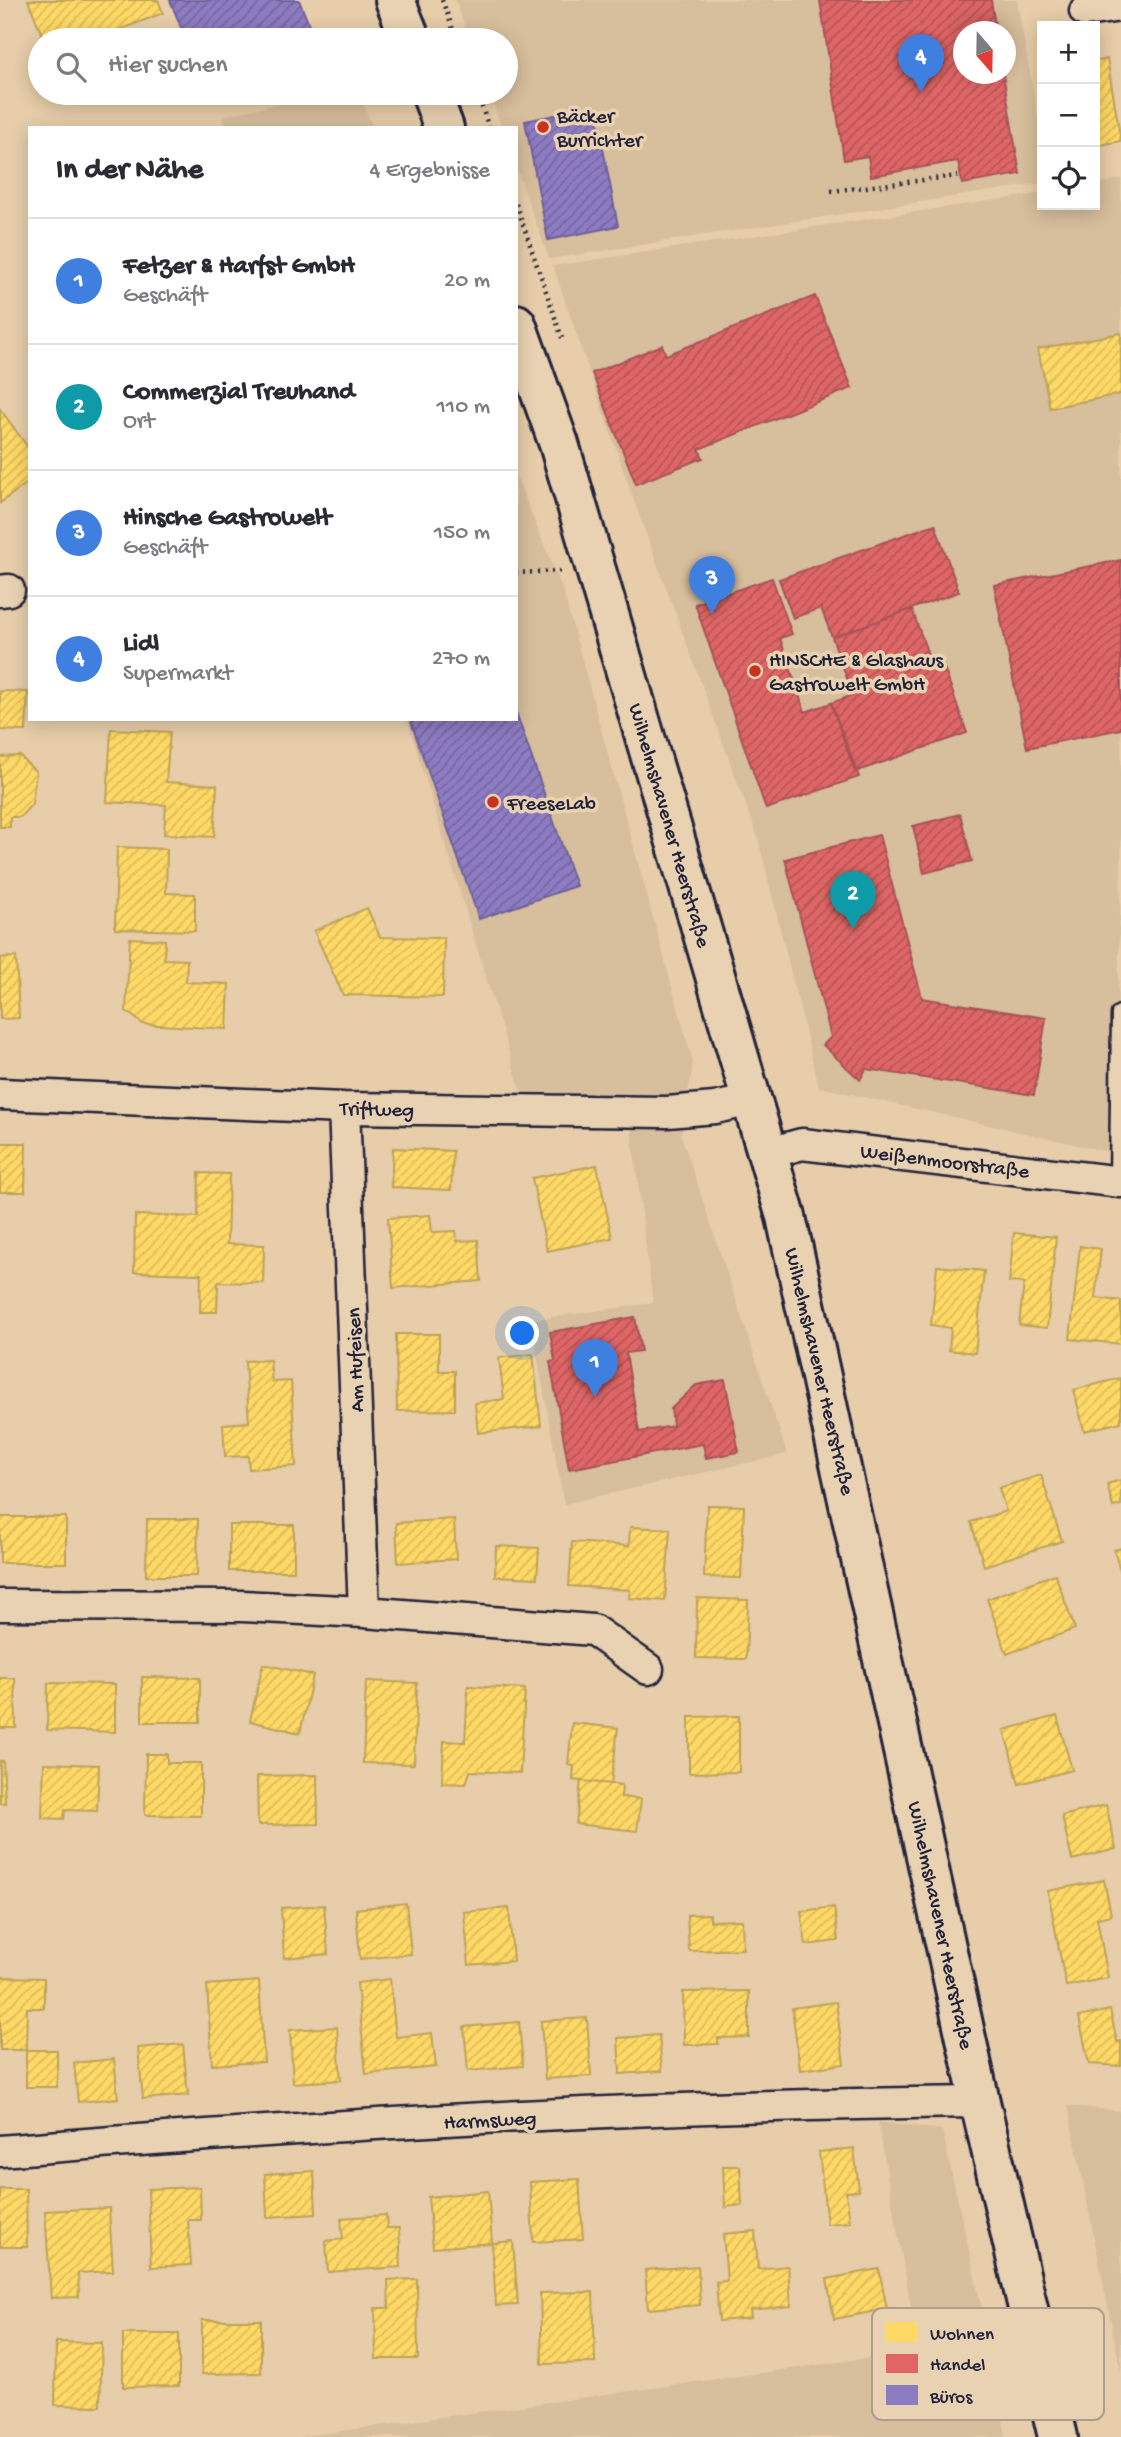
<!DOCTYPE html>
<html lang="de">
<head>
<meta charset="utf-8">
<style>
	:root { --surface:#fff; --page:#f2f2f3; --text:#2b2b33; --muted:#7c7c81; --line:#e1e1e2; --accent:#ea580c }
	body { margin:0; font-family:"Gochi Hand",sans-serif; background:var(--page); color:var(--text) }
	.controls { position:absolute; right:21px; top:21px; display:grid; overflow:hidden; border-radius:0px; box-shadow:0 4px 18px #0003 }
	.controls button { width:63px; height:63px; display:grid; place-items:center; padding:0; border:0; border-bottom:2px solid var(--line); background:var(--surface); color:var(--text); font:35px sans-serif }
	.compass { position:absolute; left:953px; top:21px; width:63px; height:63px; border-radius:50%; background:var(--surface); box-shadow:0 4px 18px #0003; rotate:160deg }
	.you { position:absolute; left:523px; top:1334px; width:24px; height:24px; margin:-18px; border:5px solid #fff; border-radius:50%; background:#1a73e8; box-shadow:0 0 0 10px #1a73e833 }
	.badge { display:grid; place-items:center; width:46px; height:46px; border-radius:50%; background:var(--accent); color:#fff; font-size:23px; font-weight:700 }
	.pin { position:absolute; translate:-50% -58px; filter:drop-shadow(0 2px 4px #0008) }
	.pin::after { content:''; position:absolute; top:37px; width:24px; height:21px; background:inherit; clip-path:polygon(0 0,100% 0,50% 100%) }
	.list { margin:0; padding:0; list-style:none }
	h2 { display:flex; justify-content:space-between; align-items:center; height:91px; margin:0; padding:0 28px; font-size:30px }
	h2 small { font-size:23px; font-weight:400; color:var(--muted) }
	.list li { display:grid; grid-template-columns:46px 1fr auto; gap:21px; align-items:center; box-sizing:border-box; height:126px; padding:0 28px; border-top:2px solid var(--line) }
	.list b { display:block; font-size:26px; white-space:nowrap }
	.list p { margin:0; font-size:23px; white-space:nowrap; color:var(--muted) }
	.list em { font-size:23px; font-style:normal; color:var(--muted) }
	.icon { flex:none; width:38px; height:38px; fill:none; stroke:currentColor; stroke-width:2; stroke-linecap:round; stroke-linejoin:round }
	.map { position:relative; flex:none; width:1121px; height:2437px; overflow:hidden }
	.search { position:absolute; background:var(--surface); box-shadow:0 4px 18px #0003; left:28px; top:28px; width:490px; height:77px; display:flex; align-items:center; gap:18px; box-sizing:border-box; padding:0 24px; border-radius:38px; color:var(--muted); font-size:26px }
	.panel { position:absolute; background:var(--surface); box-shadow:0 4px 18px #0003; left:28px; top:126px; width:490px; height:595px; border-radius:0px }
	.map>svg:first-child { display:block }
	.built { fill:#d7be9c; fill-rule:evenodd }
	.homes { fill:url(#homes-hatch); stroke:#bda259; stroke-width:2 }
	.shops { fill:url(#shops-hatch); stroke:#a75259; stroke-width:2 }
	.offices { fill:url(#offices-hatch); stroke:#6e619a; stroke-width:2 }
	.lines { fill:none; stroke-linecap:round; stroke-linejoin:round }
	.lane-casing { stroke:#22223b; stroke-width:21 }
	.street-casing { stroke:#22223b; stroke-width:35 }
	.secondary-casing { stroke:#22223b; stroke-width:44 }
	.path { stroke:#22223b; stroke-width:4.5; stroke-dasharray:2 5; stroke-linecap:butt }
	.lane { stroke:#e9d2b2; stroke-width:16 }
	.street { stroke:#e9d2b2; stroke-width:30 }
	.secondary { stroke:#e9d2b2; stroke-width:38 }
	.poi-dot { fill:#c8321e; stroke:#e9d2b2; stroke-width:2.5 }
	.labels { text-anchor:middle; stroke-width:7; stroke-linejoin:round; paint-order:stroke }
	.poi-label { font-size:21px; fill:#22223b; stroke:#e9d2b2; text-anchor:start }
	.street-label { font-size:21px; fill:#22223b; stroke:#e9d2b2 }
	.key { fill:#e9d2b2; stroke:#ad9d8e; stroke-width:2 }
	.key-label { font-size:19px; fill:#22223b }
</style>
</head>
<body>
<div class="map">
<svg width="1121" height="2437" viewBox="0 0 1121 2437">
	<defs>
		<pattern id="homes-hatch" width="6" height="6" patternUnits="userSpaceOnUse" patternTransform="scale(1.75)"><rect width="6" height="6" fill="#ffd966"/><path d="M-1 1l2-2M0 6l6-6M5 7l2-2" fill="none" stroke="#daba59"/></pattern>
		<pattern id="shops-hatch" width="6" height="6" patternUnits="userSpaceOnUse" patternTransform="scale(1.75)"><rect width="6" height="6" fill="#e06666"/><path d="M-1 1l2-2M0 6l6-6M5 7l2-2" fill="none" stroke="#b55455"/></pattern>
		<pattern id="offices-hatch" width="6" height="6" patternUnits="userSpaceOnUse" patternTransform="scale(1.75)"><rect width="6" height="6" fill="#8e7cc3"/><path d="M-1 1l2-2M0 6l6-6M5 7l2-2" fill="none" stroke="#7465a0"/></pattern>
	</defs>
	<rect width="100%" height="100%" fill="#e7cda9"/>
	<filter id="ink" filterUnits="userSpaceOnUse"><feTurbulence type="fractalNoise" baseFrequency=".0143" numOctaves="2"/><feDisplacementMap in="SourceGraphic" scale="14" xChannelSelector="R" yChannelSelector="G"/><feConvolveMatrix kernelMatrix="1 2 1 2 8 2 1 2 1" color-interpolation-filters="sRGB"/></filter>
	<g filter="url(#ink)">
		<!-- built -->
		<path class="built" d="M455 0H1017L1042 142V183L549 259 516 167V128H502L490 93H506V40H470ZM964 32H1006V74H964Z
			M329 93H359L373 128H226L223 116Z
			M1121 179V868L1114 1153 819 1087 758 838 635 503 553 266 1042 193V205H1095V184Z
			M516 476 563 591 693 1063 681 1135 787 1454 564 1504 531 1320 653 1303 628 1103 521 1091 407 719H516Z
			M1068 2106 1121 2111V2372Z
			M878 2122 942 2130 987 2331 1006 2437H299L919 2351Z"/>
		<!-- homes -->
		<path class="homes" d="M28 0H158L163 13 93 40H44Z
			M1107 59 1121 141 1095 146V62Z
			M1121 333V394L1050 408 1038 349Z
			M0 409 30 450V481L0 503Z
			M0 691 28 692 26 731 0 730Z
			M111 729 170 732 166 782 217 785 214 837 164 834 166 805 107 802Z
			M20 756 36 772 32 804 20 817H10V827H0V757Z
			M117 847 167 849 166 893 195 894V931L115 929Z
			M367 908 380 937 444 938 443 997 343 995 314 931Z
			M130 938 165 940 164 959 187 960 186 982 229 984 227 1029 143 1024 126 1011Z
			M16 957 19 1018 0 1019V958Z
			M0 1143H26L25 1192H0Z
			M393 1148 453 1151 451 1190 391 1187Z
			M597 1165 612 1238 547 1251 532 1178Z
			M199 1173 229 1174 227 1244 264 1245 263 1283 218 1282 217 1312H200L201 1274 134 1272 135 1215 198 1217Z
			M430 1215 432 1232 456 1231 457 1241 478 1240 481 1281 393 1288 388 1218Z
			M1014 1233 1056 1237 1047 1328 1019 1325 1024 1283 1009 1282Z
			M1080 1246 1101 1249 1095 1298 1121 1301V1344L1070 1339Z
			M937 1266 984 1271 975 1353 949 1350 951 1328 931 1325Z
			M396 1334H439V1371H455V1410L397 1411Z
			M533 1354 541 1426 478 1433 475 1403 504 1399 499 1358Z
			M270 1360 272 1382 291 1381 296 1466 249 1469 248 1456 225 1457 223 1424 249 1422 245 1361Z
			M1121 1378V1422L1084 1431 1074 1390Z
			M1041 1475 1062 1541 984 1566 971 1522 1006 1511 999 1488Z
			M1121 1480V1505L1113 1507 1107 1484Z
			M707 1505 744 1506 741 1578 704 1577Z
			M0 1517H66V1563H0Z
			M147 1519H198L197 1576H146Z
			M454 1519 456 1559 398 1563 396 1523Z
			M229 1525H294V1571H229Z
			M630 1527 670 1529 665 1601 629 1598 630 1590 569 1586 572 1542 629 1546Z
			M496 1546 539 1548 537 1578 495 1576Z
			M1121 1548V1573L1114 1550Z
			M1055 1574 1075 1629 1007 1654 987 1599Z
			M697 1598 748 1600 746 1659 696 1658Z
			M263 1664 313 1675 300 1733 250 1721Z
			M142 1677 200 1678V1722H142Z
			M0 1678H15L16 1728H0Z
			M366 1681 417 1683 414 1764 363 1763Z
			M48 1683 115 1684V1732L47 1730Z
			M468 1686 525 1689 520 1773 470 1771 466 1784 442 1783 444 1741 465 1742Z
			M739 1716V1772L689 1773V1717Z
			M1057 1716 1072 1770 1019 1784 1004 1730Z
			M572 1723 618 1728 611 1784 573 1780 574 1766 568 1765Z
			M146 1754H167V1763H201V1816L145 1815Z
			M0 1761H3L5 1803H0Z
			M44 1763 99 1765 97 1811 65 1810 64 1819 42 1818Z
			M317 1775 318 1824 258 1825 257 1776Z
			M581 1781 622 1785 621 1797 641 1799 637 1831 576 1824Z
			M1106 1805 1116 1849 1072 1860 1062 1816Z
			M1104 1880 1111 1915 1097 1918 1108 1978 1066 1986 1048 1891Z
			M406 1903 411 1954 360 1959 356 1909Z
			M324 1905 328 1954 284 1958 281 1908Z
			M834 1907 838 1941 806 1945 801 1911Z
			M509 1908 513 1961 469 1965 464 1912Z
			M710 1914V1921L742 1920 743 1949 689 1951 687 1915Z
			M0 1977 44 1978V2008H27L26 2050H0Z
			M390 1979 396 2037 432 2033 436 2067 366 2074 357 1983Z
			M259 1981 264 2062 212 2065 207 1985Z
			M749 1991V2037L718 2038V2044L684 2045 683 1992Z
			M836 2002 844 2064 800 2070 792 2008Z
			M1110 2010 1117 2042 1121 2041V2066L1089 2064 1079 2017Z
			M587 2018 591 2076 545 2079 541 2021Z
			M519 2022 523 2066 468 2071 464 2027Z
			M337 2027 341 2080 293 2083 290 2030Z
			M659 2035 662 2071 620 2074 618 2038Z
			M183 2044 188 2095 143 2099 138 2048Z
			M26 2050H57V2087H26Z
			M114 2059 118 2098 78 2102 74 2063Z
			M854 2148 859 2191 846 2192 850 2222 827 2224 819 2152Z
			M723 2166H740L742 2205 725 2207Z
			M314 2171 316 2214 267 2217 265 2174Z
			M579 2179 583 2239 533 2242 530 2182Z
			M200 2187 201 2220H188L191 2265 151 2267 148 2189Z
			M0 2189H26L27 2247H0Z
			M488 2191 492 2243 433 2248 428 2197Z
			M109 2208 113 2271 78 2273 79 2297 51 2298 45 2211Z
			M386 2215 387 2228H399L401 2267 328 2272 326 2241 343 2239 341 2218Z
			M755 2231 758 2269 788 2266 791 2306 750 2310 751 2318 719 2321 716 2282 727 2281 723 2234Z
			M513 2241 518 2305 496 2306 492 2243Z
			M698 2266 700 2305 648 2309 645 2270Z
			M879 2269 887 2309 834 2319 827 2279Z
			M417 2279 418 2359H376L375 2308H389L388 2280Z
			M593 2292 595 2363 542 2364 540 2293Z
			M202 2320H261V2373L202 2374Z
			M123 2334H179V2386L123 2387Z
			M56 2342 102 2343 100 2406 55 2405Z"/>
		<!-- shops -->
		<path class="shops" d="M820 0H991L996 32H964V74H1003L1020 174 962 184 958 161 871 176 868 156 844 160Z
			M815 296 852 388 699 449 703 458 636 484 592 373 662 345 666 355Z
			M935 524 959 592 832 637 821 608 793 618 779 579Z
			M1121 560V729L1027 748 994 585Z
			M772 578 792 634 780 638 805 712 831 703 859 777 766 809 695 604Z
			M912 609 932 666 942 662 967 733 855 772 831 703 853 695 832 637Z
			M960 814 972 861 924 873 913 826Z
			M879 835 922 998 1046 1018 1034 1095 866 1069 860 1080 823 1045 831 1037 785 859Z
			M635 1317 641 1351 626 1353 639 1432 673 1426 671 1409 696 1385 725 1380 739 1452 706 1458 703 1444 569 1469 550 1362 555 1361 550 1332Z"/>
		<!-- offices -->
		<path class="offices" d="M170 0H299L315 40H186Z
			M207 93H228L210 100Z
			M595 107 618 226 548 240 525 121Z
			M516 712 576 886 479 919 410 719H516Z"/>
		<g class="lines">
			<!-- lane casing -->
			<g class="lane-casing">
				<path id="lane" d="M1118 1181 1120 1014"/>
			</g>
			<!-- street casing -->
			<g class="street-casing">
				<path id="street" d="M1085 11 1121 6
					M0 591 9 590
					M0 1094 344 1108 667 1112 715 1108 752 1100
					M344 1108 364 1612
					M769 1153 802 1144 1121 1182
					M0 1605 242 1606 364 1612 593 1630 648 1669
					M0 2151C326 2124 653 2105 980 2102"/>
			</g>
			<!-- secondary casing -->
			<g class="secondary-casing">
				<path id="secondary" d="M395 0 411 40
					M431 93 444 128
					M516 324 559 444 786 1217 980 2102 1058 2437"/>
			</g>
			<!-- path -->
			<path class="path" d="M442 0 457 40
				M477 93 489 128
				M831 191 958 176
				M516 204 562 338
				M516 573 561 571"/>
			<!-- lane -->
			<use href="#lane" class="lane"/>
			<!-- street -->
			<use href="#street" class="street"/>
			<!-- secondary -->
			<use href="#secondary" class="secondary"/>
		</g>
	</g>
	<!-- markers -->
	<g class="poi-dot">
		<circle cx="543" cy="127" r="7"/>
		<circle cx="755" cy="671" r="7"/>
		<circle cx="493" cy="802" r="7"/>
	</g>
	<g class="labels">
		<!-- poi labels -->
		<g class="poi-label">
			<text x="557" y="122">Bäcker<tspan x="557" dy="24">Burrichter</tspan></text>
			<text x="769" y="666">HINSCHE &amp; Glashaus<tspan x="769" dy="24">Gastrowelt GmbH</tspan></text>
			<text x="507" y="809">FreeseLab</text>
		</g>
		<!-- street labels -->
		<g class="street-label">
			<text transform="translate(671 825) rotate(74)" y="7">Wilhelmshavener Heerstraße</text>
			<text transform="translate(377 1108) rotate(1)" y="7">Triftweg</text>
			<text transform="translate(945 1160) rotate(7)" y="7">Weißenmoorstraße</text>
			<text transform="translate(354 1360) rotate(-92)" y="7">Am Hufeisen</text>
			<text transform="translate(821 1371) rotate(77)" y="7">Wilhelmshavener Heerstraße</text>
			<text transform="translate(942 1925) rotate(78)" y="7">Wilhelmshavener Heerstraße</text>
			<text transform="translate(490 2119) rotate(-3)" y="7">Harmsweg</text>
		</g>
	</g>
	<!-- legend -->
	<rect x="872" y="2308" width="232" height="112" rx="10" class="key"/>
	<rect x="886" y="2322" width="32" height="20" fill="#ffd966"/>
	<rect x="886" y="2354" width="32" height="19" fill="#e06666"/>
	<rect x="886" y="2385" width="32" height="20" fill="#8e7cc3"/>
	<g class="key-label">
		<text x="930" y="2339">Wohnen</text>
		<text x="930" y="2370">Handel</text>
		<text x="930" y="2402">Büros</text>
	</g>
</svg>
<div class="controls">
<button>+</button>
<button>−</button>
<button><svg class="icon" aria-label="locate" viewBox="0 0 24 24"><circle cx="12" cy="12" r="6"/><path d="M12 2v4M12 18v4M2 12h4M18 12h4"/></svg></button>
</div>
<svg class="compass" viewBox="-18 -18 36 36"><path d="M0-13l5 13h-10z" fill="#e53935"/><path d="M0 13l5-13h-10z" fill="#7c7c81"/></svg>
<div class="you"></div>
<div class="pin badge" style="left:595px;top:1397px;background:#3f7fe0">1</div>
<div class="pin badge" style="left:853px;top:929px;background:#0f9aa8">2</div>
<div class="pin badge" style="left:712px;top:614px;background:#3f7fe0">3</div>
<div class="pin badge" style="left:921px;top:92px;background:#3f7fe0">4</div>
<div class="search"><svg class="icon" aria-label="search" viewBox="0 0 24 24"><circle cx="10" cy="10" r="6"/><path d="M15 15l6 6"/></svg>Hier suchen</div>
<section class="panel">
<h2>In der Nähe<small>4 Ergebnisse</small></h2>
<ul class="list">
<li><span class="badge" style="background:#3f7fe0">1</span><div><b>Fetzer &amp; Harfst GmbH</b><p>Geschäft</p></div><em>20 m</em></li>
<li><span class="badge" style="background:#0f9aa8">2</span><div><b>Commerzial Treuhand</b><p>Ort</p></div><em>110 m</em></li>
<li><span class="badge" style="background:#3f7fe0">3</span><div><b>Hinsche Gastrowelt</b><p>Geschäft</p></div><em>150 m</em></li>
<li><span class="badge" style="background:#3f7fe0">4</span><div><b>Lidl</b><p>Supermarkt</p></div><em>270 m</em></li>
</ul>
</section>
</div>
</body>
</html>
